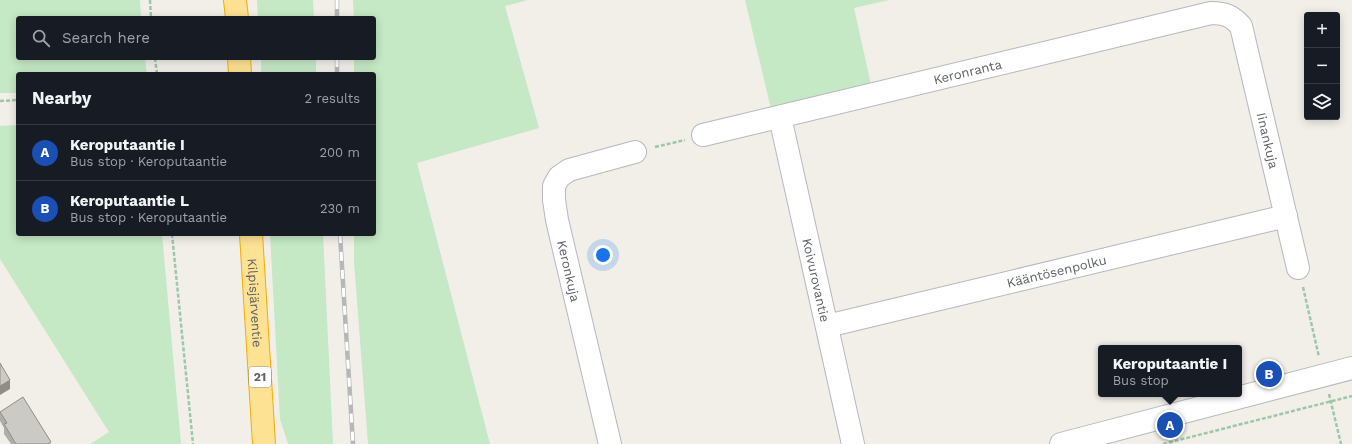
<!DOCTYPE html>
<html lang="en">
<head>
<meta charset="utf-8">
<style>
	:root { --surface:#171b24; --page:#20242c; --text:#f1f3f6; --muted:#9ea1a6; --line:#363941; --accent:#0b8043 }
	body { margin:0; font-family:"Work Sans",sans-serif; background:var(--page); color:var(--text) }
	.controls { position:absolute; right:12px; top:12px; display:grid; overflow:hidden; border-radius:4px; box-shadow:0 2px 10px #0003 }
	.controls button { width:36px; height:36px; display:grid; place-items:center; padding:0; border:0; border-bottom:1px solid var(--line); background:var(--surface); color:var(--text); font:20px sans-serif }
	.you { position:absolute; left:603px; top:255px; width:14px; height:14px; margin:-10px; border:3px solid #fff; border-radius:50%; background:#1a73e8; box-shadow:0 0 0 6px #1a73e833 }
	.badge { display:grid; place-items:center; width:26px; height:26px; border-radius:50%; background:var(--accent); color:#fff; font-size:13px; font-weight:700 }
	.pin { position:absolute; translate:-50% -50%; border:2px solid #fff; box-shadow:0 1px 4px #0006 }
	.popup { position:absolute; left:1098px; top:345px; width:144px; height:52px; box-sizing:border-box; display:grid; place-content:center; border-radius:4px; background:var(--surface); filter:drop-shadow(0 1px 3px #0005); font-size:13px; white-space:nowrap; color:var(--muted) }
	.popup b { font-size:15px; color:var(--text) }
	.popup::after { content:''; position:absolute; left:50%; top:100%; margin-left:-8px; border:8px solid transparent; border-top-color:var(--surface) }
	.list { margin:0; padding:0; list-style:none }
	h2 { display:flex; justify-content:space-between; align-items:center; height:52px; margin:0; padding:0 16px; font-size:17px }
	h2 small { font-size:13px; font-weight:400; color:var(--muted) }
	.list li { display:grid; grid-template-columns:26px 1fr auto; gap:12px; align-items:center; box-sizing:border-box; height:56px; padding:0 16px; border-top:1px solid var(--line) }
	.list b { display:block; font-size:15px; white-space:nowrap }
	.list p { margin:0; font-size:13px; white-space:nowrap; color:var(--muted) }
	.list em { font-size:13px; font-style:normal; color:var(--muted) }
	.icon { flex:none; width:22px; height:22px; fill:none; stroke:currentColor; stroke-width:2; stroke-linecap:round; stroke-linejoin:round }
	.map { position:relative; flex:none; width:1352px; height:444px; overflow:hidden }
	.search { position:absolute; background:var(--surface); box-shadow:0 2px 10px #0003; left:16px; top:16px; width:360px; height:44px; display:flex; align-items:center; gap:10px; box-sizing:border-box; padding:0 14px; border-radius:4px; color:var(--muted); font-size:15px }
	.panel { position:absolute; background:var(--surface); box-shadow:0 2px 10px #0003; left:16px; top:72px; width:360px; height:164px; border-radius:4px }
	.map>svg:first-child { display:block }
	.green { fill:#c5e8c5 }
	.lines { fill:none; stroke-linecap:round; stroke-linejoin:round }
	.minor-casing { stroke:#b5b8bc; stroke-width:24 }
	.highway-casing { stroke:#f9ab00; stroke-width:24 }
	.path { stroke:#9cc7a9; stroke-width:2.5; stroke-dasharray:4 2; stroke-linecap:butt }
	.minor { stroke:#fff; stroke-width:22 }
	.highway { stroke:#fde293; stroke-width:22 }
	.rail-casing { stroke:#b6b7b8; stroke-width:4.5 }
	.rail { stroke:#fff; stroke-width:3; stroke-dasharray:9; stroke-linecap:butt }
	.wall { fill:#afaea9 }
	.shaded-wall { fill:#8f8d8a }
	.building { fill:#cccac5; stroke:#8f8d8a }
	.labels { text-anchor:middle; stroke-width:4; stroke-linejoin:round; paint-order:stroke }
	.shield { fill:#fff; stroke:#8f9295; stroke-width:1 }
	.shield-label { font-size:12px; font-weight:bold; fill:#5f6368 }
	.street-label { font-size:13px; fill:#5f6368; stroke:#fff }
</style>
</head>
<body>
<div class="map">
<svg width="1352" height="444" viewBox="0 0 1352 444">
	<rect width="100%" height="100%" fill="#f1efe8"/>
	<!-- green -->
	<path class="green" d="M0 0H140L141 18H18V58H145L147 74H18V93H0Z
		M257 0H313L314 18H258Z
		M353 0H528L505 6 539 128 417 163 490 444H368L354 262V234H374V74H354V58H374V18H354Z
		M745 0H889L854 8 872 89 772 113Z
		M261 58H316V74H261Z
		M18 125V234H162L181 444H90L109 432 0 259V126Z
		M270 234H323L333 444H288L280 419Z"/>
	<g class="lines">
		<!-- minor casing -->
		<g class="minor-casing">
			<g id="minor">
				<path id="s1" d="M780 117 853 444"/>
				<path id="s2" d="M703 135 1211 13C1225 13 1232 16 1241 26L1298 268"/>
				<path id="s3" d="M827 326 1286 216"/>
				<path d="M610 444 557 220 554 200V186L559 177 569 170 635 152"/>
				<path d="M1061 444 1352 368"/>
			</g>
		</g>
		<!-- highway casing -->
		<g class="highway-casing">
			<g id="highway">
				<path d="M235 0 237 18"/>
				<path d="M239 58 240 74"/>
				<path id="s4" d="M251 234 264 444"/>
			</g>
		</g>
		<!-- path -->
		<path class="path" d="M150 0 151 18
			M155 58 157 74
			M0 101 18 100
			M655 147 685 140
			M172 234 193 444
			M1303 287 1319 357
			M1329 394 1341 444
			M1163 444 1352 396"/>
		<!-- minor -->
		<use href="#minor" class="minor"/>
		<!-- highway -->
		<use href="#highway" class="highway"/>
		<!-- rail casing -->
		<g class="rail-casing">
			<path id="rail" d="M337 0V18
				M337 58V74
				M340 234 353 444"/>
		</g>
		<!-- rail -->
		<use href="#rail" class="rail"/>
	</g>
	<!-- wall -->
	<path class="wall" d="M0 412 51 444H11L4 434V428L0 421Z"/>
	<!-- shaded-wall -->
	<path class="shaded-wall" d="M10 380V389L0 395V386Z"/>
	<!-- building -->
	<path class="building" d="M0 363 10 380 0 386Z
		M23 397 51 442 48 444H16L4 424 7 423 0 412Z"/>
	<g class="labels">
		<!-- shield labels -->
		<rect class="shield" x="249" y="367" width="22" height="20" rx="3"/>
		<g class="shield-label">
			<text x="260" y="381">21</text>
		</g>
		<!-- street labels -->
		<g class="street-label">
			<text dy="5" stroke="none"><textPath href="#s2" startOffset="272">Keronranta</textPath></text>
			<text dy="5" stroke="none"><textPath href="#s2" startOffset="674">Iinankuja</textPath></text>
			<text transform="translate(569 271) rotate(77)" y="5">Keronkuja</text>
			<text dy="5" stroke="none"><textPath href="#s3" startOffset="236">Kääntösenpolku</textPath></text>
			<text dy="5" stroke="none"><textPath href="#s1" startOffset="167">Koivurovantie</textPath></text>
			<text dy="5" stroke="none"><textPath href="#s4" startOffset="69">Kilpisjärventie</textPath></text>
		</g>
	</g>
</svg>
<div class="controls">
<button>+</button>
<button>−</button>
<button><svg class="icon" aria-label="layers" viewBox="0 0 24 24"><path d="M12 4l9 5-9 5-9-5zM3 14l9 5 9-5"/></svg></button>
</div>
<div class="you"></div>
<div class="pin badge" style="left:1170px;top:425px;background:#1a4fb4">A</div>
<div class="popup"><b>Keroputaantie I</b>Bus stop</div>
<div class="pin badge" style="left:1269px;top:374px;background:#1a4fb4">B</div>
<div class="search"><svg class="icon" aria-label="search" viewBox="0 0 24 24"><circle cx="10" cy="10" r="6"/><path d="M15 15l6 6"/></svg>Search here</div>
<section class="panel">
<h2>Nearby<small>2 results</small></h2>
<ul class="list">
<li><span class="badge" style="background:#1a4fb4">A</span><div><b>Keroputaantie I</b><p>Bus stop · Keroputaantie</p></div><em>200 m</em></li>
<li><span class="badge" style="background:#1a4fb4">B</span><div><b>Keroputaantie L</b><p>Bus stop · Keroputaantie</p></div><em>230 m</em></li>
</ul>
</section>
</div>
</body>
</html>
